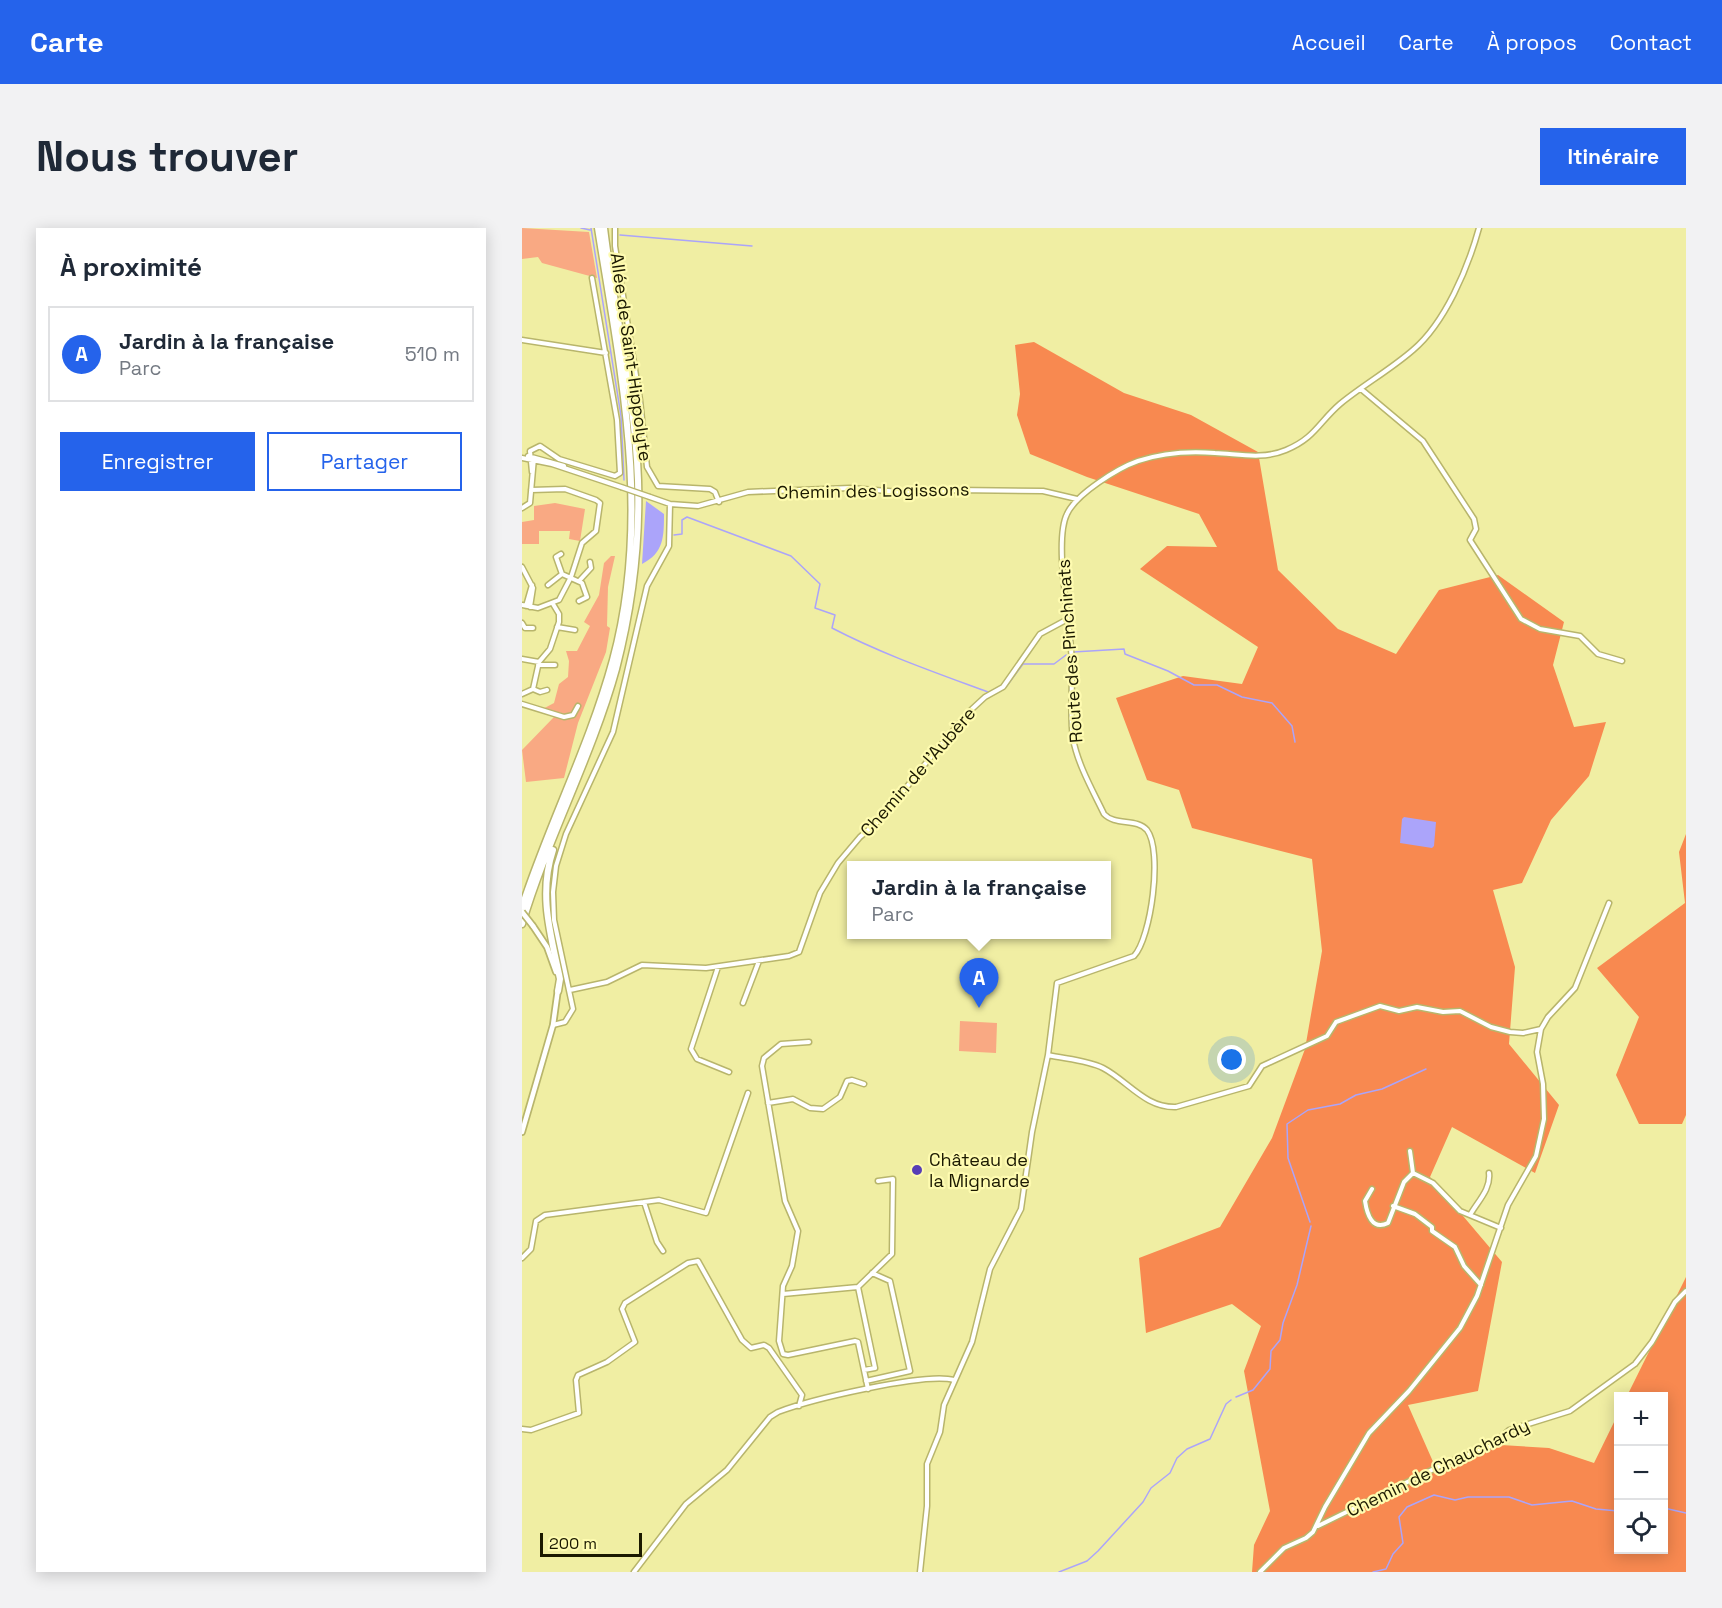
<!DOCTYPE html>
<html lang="fr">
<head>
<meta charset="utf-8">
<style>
	:root { --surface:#fff; --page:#f2f2f3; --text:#1f2937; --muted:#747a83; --line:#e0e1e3; --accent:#2563eb }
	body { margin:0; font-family:"Space Grotesk",sans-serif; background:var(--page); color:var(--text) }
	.controls { position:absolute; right:18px; bottom:18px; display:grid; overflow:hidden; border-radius:0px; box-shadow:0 3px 15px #0003 }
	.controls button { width:54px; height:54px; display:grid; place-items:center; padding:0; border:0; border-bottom:2px solid var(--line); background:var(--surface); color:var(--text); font:30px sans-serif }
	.scale { position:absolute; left:18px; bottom:15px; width:102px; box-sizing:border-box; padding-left:6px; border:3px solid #1b1900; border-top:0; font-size:16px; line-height:21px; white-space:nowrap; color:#1b1900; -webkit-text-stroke:4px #fefbb0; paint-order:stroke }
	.you { position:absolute; left:710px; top:832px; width:21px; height:21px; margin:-15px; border:4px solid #fff; border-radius:50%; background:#1a73e8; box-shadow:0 0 0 9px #1a73e833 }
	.badge { display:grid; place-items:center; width:39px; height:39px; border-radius:50%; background:var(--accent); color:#fff; font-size:20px; font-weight:700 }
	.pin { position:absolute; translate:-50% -50px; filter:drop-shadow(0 2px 3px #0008) }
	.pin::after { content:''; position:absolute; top:32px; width:21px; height:18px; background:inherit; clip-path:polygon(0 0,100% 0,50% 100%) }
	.popup { position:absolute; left:325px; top:633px; width:264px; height:78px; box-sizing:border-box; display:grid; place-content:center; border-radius:0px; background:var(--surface); filter:drop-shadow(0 2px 4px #0005); font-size:20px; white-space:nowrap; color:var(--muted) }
	.popup b { font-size:22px; color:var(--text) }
	.popup::after { content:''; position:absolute; left:50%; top:100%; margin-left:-12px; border:12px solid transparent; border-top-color:var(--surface) }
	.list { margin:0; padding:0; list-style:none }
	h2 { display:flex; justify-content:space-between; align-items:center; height:78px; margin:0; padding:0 24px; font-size:26px }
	h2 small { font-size:20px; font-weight:400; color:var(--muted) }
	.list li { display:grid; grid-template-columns:39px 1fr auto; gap:18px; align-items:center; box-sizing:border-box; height:96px; margin:0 12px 12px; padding:0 12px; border:2px solid var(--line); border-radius:0px }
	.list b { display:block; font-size:22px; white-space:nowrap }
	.list p { margin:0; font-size:20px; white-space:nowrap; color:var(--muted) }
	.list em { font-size:20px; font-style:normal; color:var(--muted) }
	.actions { display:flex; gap:12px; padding:18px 24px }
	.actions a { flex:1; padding:14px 0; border:2px solid var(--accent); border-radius:0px; text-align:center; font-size:21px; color:var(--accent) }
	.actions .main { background:var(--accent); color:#fff }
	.icon { flex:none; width:33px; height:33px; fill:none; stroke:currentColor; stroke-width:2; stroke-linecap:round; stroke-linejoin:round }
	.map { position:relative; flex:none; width:1164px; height:1344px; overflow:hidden; border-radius:0px }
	header { display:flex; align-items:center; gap:36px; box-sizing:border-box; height:84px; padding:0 30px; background:var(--accent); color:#fff }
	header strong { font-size:28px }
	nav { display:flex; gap:33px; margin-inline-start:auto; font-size:21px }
	.intro { display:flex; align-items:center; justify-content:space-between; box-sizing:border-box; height:144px; padding:0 36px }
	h1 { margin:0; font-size:42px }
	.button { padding:15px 27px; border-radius:0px; background:var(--accent); color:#fff; font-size:21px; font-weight:700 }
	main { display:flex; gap:36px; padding:0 36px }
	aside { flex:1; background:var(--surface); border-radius:0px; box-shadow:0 3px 15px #0003 }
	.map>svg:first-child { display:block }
	.green { fill:#f9a983 }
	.forest { fill:#f88950 }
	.water { fill:#aba4fa }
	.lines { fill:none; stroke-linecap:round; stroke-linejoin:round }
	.stream { stroke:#aba4fa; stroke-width:1.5 }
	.minor-casing { stroke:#b8b56c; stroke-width:7 }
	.major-casing { stroke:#b8b56c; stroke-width:8 }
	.highway-casing { stroke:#b8b56c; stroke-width:9 }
	.minor { stroke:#fff; stroke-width:4 }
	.major { stroke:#fff; stroke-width:4.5 }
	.highway { stroke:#fff; stroke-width:6 }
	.minor-bridge-casing { stroke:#b8b56c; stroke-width:7; stroke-linecap:butt }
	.major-bridge-casing { stroke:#b8b56c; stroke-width:8; stroke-linecap:butt }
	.minor-bridge { stroke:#fff; stroke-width:4 }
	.major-bridge { stroke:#fff; stroke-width:4.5 }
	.poi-dot { fill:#573eb6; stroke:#fefbb0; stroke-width:2 }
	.labels { text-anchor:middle; stroke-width:4.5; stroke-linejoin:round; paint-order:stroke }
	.street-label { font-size:18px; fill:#1b1900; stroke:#fefbb0 }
	.poi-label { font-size:18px; fill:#1b1900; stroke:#fefbb0; text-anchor:start }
</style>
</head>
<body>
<header>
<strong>Carte</strong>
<nav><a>Accueil</a><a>Carte</a><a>À propos</a><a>Contact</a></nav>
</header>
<div class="intro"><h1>Nous trouver</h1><a class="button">Itinéraire</a></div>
<main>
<aside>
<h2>À proximité<small></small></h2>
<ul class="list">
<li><span class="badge">A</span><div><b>Jardin à la française</b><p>Parc</p></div><em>510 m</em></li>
</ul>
<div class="actions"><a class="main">Enregistrer</a><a>Partager</a></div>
</aside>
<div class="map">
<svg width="1164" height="1344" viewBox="0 0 1164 1344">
	<rect width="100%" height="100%" fill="#f0eea3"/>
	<!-- green -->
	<path class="green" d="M0 0 67 4 75 50 20 35 16 29 0 31Z
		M33 275 63 281 58 313 47 311 48 303H17V316H0V294L12 292V278Z
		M89 328H93L86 359 85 398 88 400 84 424 56 495 42 550 4 554 0 522 32 489 17 483 32 475 37 456 46 449 47 433 44 423H55L68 398 62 394 77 367 82 335Z
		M438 793 475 795 474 825 437 823Z"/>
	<!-- forest -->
	<path class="forest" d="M512 114 602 165 669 187 736 224 756 342 816 401 874 426 917 362 976 347 1042 394 1031 437 1052 499 1084 494 1067 548 1029 592 1000 655 971 662 993 739 987 816 1037 877 1013 945 930 899 908 949 980 1034 956 1163 886 1177 916 1245 979 1217 1027 1220 1072 1235 1096 1186V1322H1142V1168H1105L1164 1049V1344H730L732 1317 748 1283 722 1143 739 1098 710 1076 624 1105 617 1030 698 999 750 910 783 821 800 723 790 631 670 600 657 562 625 552 594 470 661 448 720 456 736 419 618 341 645 318 695 319 677 286 565 249 508 226 495 187 498 166 493 117Z
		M1164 606V887L1160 896H1117L1094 847 1117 789 1075 740 1163 675 1157 624Z"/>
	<!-- water -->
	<path class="water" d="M124 273 142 286C142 308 142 325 120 336Z
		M882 589 914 594 912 618 910 620 878 615 880 591Z"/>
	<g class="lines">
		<!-- stream -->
		<path class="stream" d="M59 0 68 2
			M69 0 99 188 102 252
			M98 7 230 18
			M152 307 160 306V292L165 289 269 328 298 356 293 380 313 387 310 400C360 426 412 444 466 464
			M551 424 602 421 603 426 646 443 672 457H695L720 469 750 475 770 498 773 514
			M475 465 484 459 501 436H532L544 427
			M788 994 766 930 765 896 786 882 818 876 834 867 860 861 904 841
			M714 1169 731 1162 748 1141 749 1123 758 1112 761 1095 775 1057 789 998
			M1142 1280 1164 1285
			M537 1344 565 1333 576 1323 621 1274 629 1260 648 1245 655 1230 665 1221 688 1211 704 1176 709 1172
			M851 1344 864 1341 871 1326 881 1315 877 1289 885 1279 912 1267 933 1272 946 1269H987L1010 1277 1050 1273 1074 1281 1096 1283"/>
		<!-- minor casing -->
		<g class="minor-casing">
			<path id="minor" d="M93 0V18L118 172 125 239 136 258 188 261 193 264 197 274
				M0 112 84 125
				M839 161 901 213 952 291 954 301 948 312 999 391 1018 401 1058 408 1076 426 1100 433
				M6 228 42 238
				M0 230 30 236 99 259
				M10 244 8 223 18 218 37 231 93 248 98 245 95 192 70 50
				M128 269 148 276 176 278 226 264 328 260 403 266 433 262 521 263 555 271
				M0 280 8 275 12 230
				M39 326 34 329 40 346 60 355 65 369 57 373
				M0 339 11 360 8 379
				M57 353 69 340 68 334
				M26 357 40 346
				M0 377 16 380 37 372 49 349 60 315 74 303 78 275 74 272 43 261 9 262
				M4 378 10 357
				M0 395 3 400H11
				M35 399 53 402
				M0 431 17 434
				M16 437H33
				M11 461 18 464 25 462
				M0 466 11 461 17 434 28 421 37 394V386L31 376
				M0 476 42 489 51 487 56 478
				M196 739 169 821 175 831 207 844
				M48 762 85 754 120 737 184 740 267 728 277 724 298 665 316 635 338 609 359 591 416 520 450 481 463 469 481 459 518 406 544 392
				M221 775 237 733
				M31 797 43 794 51 781 32 692 31 664 34 638 44 606 91 504 125 358 147 318 148 276
				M287 814 259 816 242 830 240 838 263 973 276 1003 270 1038 261 1058 257 1113 261 1126 266 1127 333 1113 336 1114 346 1161
				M526 827C543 831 565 832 581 840 606 853 623 880 654 879L727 858 740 838 805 808 814 794 858 778 877 783 895 779 921 784 938 783 969 799 988 804 1001 805 1019 801
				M246 875 271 871 288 880 301 881 318 869 325 853 330 852 342 856
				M888 923 891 945
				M850 961 843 973C845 986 850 1003 866 995L882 954 891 945 911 955 938 983 979 1000
				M122 974 135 1014 141 1023
				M871 978 893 986 910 999V1003L933 1019 942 1038 959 1057
				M948 987C956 973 969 961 967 945
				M0 1030 9 1021 14 993 23 987 137 972 184 985 226 865
				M336 1059 370 1026 371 951 356 953
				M261 1066 336 1059 353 1140 342 1142
				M344 1153 388 1143 368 1053 350 1045
				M0 1201 9 1202 57 1185 54 1152 56 1147 85 1134 113 1114 100 1081 103 1075 166 1035 176 1033 220 1112 229 1120 242 1117 247 1120 280 1167 277 1178
				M796 1298 924 1235 969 1218 987 1202 1048 1183 1113 1136 1130 1114 1153 1074 1164 1063
				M112 1344 164 1276 205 1242 248 1189 256 1184C287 1172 403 1144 432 1152
				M398 1344 405 1278V1236L418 1204 422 1177 450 1114 468 1041 499 981 510 904 526 827 535 755 612 728C629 710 641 623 625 602 615 590 593 598 582 586 571 563 556 537 551 511 547 481 552 451 549 421 547 390 532 312 545 286 554 266 596 240 616 233 640 225 668 223 693 225 717 226 740 232 764 222 793 210 797 194 818 176 841 157 868 142 891 122 923 95 946 40 957 0
				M738 1344 762 1320 784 1310 791 1304 803 1279 847 1205 887 1163 938 1100 955 1068 986 977 1014 928 1022 891 1021 856 1015 824 1019 801 1026 789 1053 760 1087 675"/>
		</g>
		<!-- major casing -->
		<g class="major-casing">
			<path id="major" d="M11 698 25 719 34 744
				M0 904 31 797 36 761"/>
		</g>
		<!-- highway casing -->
		<g class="highway-casing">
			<path id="highway" d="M31 622C16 667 29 707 38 751L36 763
				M0 679C27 596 68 517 91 432 130 288 99 144 76 0
				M0 696C26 609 70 528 94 441 110 379 118 315 116 252 113 167 92 84 82 0"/>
		</g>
		<!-- minor -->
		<use href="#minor" class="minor"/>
		<!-- major -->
		<use href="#major" class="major"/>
		<!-- highway -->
		<use href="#highway" class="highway"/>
		<!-- minor-bridge casing -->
		<g class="minor-bridge-casing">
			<path id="minor-bridge" d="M99 259 128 269"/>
		</g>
		<!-- major-bridge casing -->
		<g class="major-bridge-casing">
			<path id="major-bridge" d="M0 684 11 698"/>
		</g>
		<!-- minor-bridge -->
		<use href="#minor-bridge" class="minor-bridge"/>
		<!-- major-bridge -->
		<use href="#major-bridge" class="major-bridge"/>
	</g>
	<!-- markers -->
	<circle class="poi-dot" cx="395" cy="942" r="6"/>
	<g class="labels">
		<!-- street labels -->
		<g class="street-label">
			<text transform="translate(109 129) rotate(82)" y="6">Allée de Saint-Hippolyte</text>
			<text transform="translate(351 263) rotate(-1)" y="6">Chemin des Logissons</text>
			<text transform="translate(548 423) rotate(-94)" y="6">Route des Pinchinats</text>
			<text transform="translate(396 544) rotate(-49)" y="6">Chemin de l'Aubère</text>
			<text transform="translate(916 1240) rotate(-26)" y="6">Chemin de Chauchardy</text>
		</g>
		<!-- poi labels -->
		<g class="poi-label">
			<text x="407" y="938">Château de<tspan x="407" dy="21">la Mignarde</tspan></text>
		</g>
	</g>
</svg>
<div class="controls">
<button>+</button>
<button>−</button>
<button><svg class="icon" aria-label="locate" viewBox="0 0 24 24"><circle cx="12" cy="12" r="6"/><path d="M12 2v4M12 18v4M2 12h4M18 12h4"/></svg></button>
</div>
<div class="scale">200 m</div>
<div class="you"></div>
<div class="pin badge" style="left:457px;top:780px">A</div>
<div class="popup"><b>Jardin à la française</b>Parc</div>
</div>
</main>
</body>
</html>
